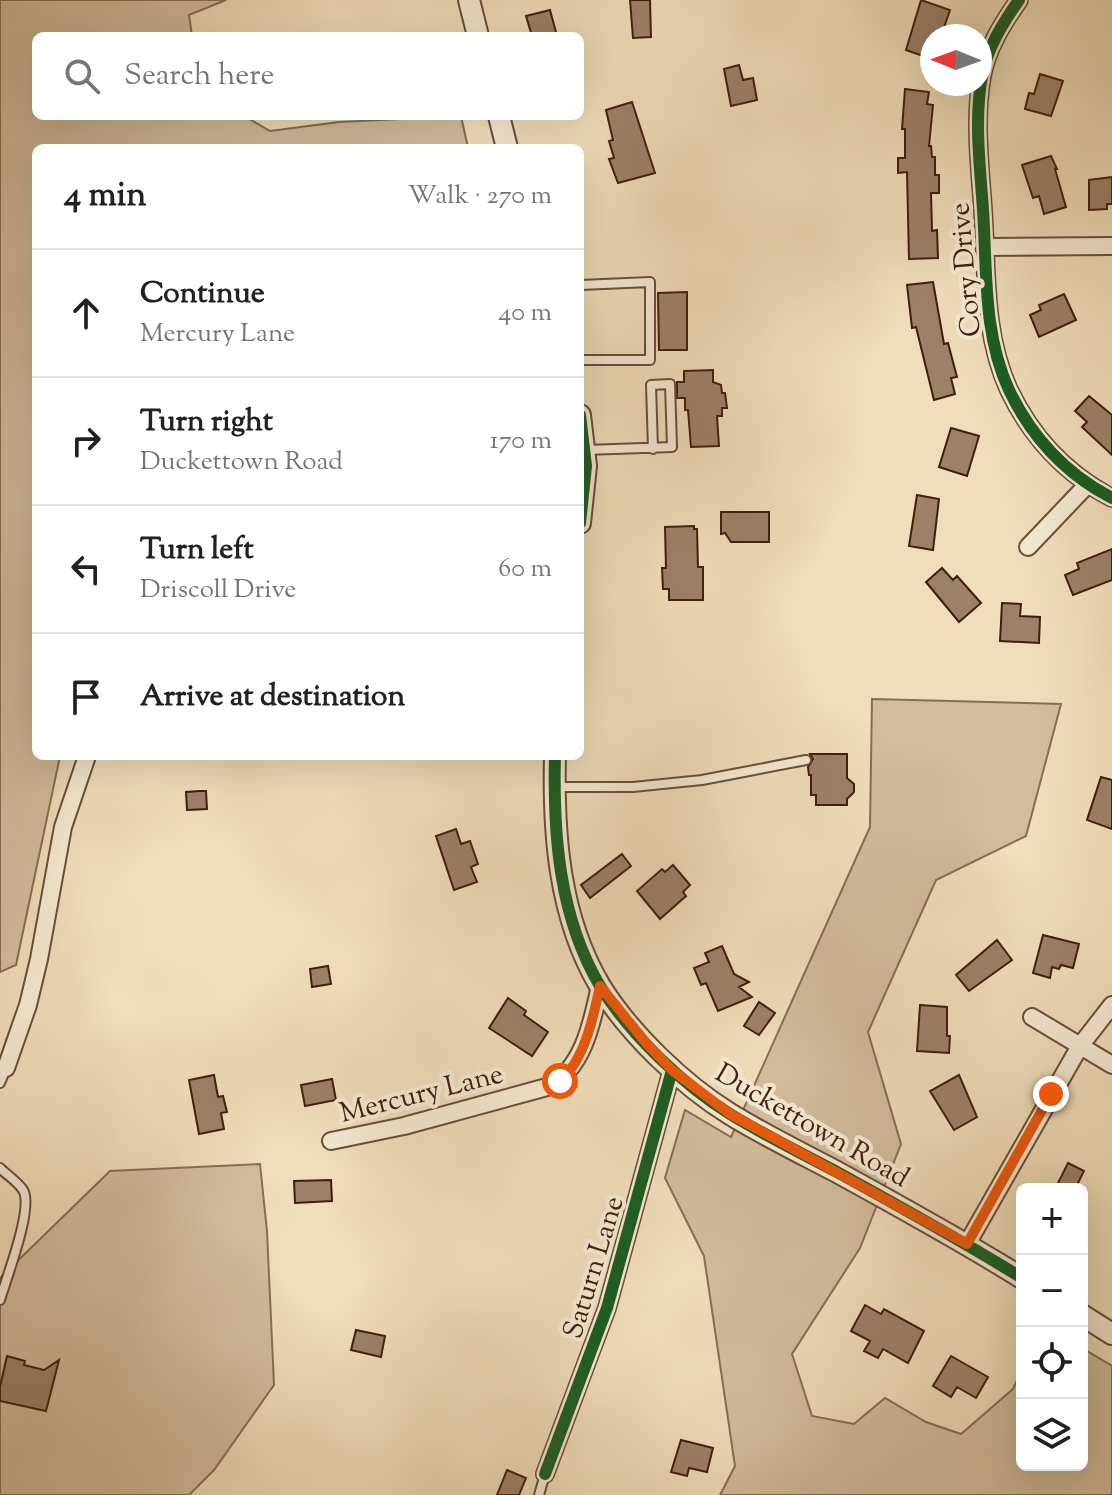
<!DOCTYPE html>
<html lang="en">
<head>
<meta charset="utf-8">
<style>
	:root { --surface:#fff; --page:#f2f2f2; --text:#202124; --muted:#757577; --line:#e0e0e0 }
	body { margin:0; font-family:"Sorts Mill Goudy",serif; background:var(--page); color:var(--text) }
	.controls { position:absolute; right:24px; bottom:24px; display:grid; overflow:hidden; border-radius:12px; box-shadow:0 8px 32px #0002 }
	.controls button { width:72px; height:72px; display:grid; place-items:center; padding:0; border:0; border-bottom:2px solid var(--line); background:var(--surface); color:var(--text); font:40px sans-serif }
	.compass { position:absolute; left:920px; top:24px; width:72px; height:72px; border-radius:50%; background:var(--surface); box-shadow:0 8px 32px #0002; rotate:271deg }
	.stop { position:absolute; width:24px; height:24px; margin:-18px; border:6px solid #ea580c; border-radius:50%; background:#fff }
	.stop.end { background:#ea580c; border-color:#fff; box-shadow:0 2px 8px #0008 }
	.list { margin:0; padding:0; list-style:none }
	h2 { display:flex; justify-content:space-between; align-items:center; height:104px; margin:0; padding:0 32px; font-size:34px }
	h2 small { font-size:26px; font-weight:400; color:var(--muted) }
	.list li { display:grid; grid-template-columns:52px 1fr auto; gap:24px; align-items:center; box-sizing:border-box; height:128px; padding:0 32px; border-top:2px solid var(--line) }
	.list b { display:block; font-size:30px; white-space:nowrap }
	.list p { margin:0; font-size:26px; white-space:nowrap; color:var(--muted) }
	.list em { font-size:26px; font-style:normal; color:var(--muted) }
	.icon { flex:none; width:44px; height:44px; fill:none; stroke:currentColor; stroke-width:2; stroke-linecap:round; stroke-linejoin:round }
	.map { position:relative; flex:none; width:1112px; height:1495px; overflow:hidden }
	.search { position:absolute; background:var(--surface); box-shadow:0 8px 32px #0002; left:32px; top:32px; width:552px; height:88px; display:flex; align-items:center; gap:20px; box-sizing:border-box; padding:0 28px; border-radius:12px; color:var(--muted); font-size:30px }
	.panel { position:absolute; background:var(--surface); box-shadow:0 8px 32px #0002; left:32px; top:144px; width:552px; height:616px; border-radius:12px }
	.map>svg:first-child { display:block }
	.green { fill:#d2bc9c; stroke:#896c55; stroke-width:2 }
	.building { fill:#9c8167; stroke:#401d0e; stroke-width:2 }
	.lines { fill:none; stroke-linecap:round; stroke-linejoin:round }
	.service-casing { stroke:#6c4d39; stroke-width:12 }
	.minor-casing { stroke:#6c4d39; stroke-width:20 }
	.tertiary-casing { stroke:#6c4d39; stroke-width:24 }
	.service { stroke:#f5e9d2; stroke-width:8 }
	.minor { stroke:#f5e9d2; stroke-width:16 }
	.tertiary { stroke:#f5e9d2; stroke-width:20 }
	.cycleway-casing { stroke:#f5e9d2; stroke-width:17 }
	.cycleway { stroke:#1b5e20; stroke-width:12 }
	.route { stroke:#ea580c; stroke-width:10 }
	.labels { text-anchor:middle; stroke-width:8; stroke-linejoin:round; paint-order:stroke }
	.street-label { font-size:28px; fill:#401d0e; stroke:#f5e9d2 }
</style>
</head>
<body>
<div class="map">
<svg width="1112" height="1495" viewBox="0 0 1112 1495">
	<rect width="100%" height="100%" fill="#f0ddb9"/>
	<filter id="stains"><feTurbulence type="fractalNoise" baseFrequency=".0025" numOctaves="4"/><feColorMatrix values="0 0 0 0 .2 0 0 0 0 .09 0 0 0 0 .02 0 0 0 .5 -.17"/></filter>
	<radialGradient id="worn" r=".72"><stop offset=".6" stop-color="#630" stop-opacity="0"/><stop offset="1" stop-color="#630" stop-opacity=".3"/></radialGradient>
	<!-- green -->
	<path class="green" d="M0 0H226L189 15 192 36H36V116H244L270 131 339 122 461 116 468 148H36V756H60L16 965 0 972Z
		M872 699 1061 704 1026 836 936 880 868 1032 901 1144 860 1248 792 1354 812 1416 854 1424 885 1398 926 1422 961 1434 1013 1389 1022 1370V1465H1082V1348L1112 1366V1495H720L735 1466 704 1256 665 1178 685 1110 731 1137 870 827Z
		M260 1164 267 1231 274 1385 214 1470 189 1495H0V1278L110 1171Z"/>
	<!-- building -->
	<path class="building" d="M630 0H650L651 37 633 38Z
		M921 0 950 10 941 36H932L926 57 906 50Z
		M550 10 557 36H532L526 16Z
		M739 65 743 80 753 78 757 100 731 106 724 69Z
		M1040 74 1063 81 1051 116 1025 109 1029 93 1034 94Z
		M905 89 929 92 927 104 933 105 929 146H931L932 157H935V175H939V193H931L932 231 937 230 938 258 909 259 907 172 898 173V158H905V129H902Z
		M632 102 655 173 618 183 609 159 614 158 609 141 613 140 606 110Z
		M1051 156 1057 169H1055L1066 207 1044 214 1039 196 1033 198 1022 165Z
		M1112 177V204H1107V209L1089 210V180Z
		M933 282 944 344 948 343 957 377 951 378 955 394 934 400 916 327 912 328 907 285Z
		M687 292V350H659L658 293Z
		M1064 294 1076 320 1039 337 1030 315 1041 310 1039 305Z
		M713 370V382L721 385 722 393H725L727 408H722V416H717L719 446 691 447 688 410H685V398H677V382H684V371Z
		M1089 396 1112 415V455L1082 427 1087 422 1075 411Z
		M951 428 979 436 967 476 939 467Z
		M917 495 939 499 933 550 909 546Z
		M721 512H769V542H731L725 533 721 534Z
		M694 526V529H697L698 567H703V600H669V589H663L662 568H666L665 527Z
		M1112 549V580L1073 595 1065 575 1079 569 1077 563Z
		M942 568 953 580 957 576 981 603 959 622 926 582Z
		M1002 603 1021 604 1020 616 1040 617 1039 643 1000 641Z
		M810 754H847V778L854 784V792L847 799V805H816V795H811V775H809L808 767 813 759Z
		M1101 777 1112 780V829L1087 820Z
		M200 791H206L207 809 187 810 186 792Z
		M456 829 461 844 470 841 478 864 471 867 477 882 454 890 436 836Z
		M622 854 631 866 590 898 581 885Z
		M673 865 690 885 683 892 686 896 660 919 637 891 662 869 665 872Z
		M1043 935 1079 944 1073 968 1061 965 1059 969 1052 967 1050 978 1033 973Z
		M997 940 1012 960 969 991 956 975Z
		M722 946 734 974 749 982 739 987 752 997 718 1011 706 983 701 985 694 968 709 962 705 953Z
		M328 966 331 984 312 987 310 969Z
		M508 998 526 1011 524 1015 548 1032 532 1056 489 1028Z
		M759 1002 775 1013 759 1035 744 1026Z
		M920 1005 947 1007V1036H950L949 1053 917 1051Z
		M214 1075 218 1097 223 1096 227 1112 221 1113 224 1129 199 1134 189 1080Z
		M959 1075 977 1117 954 1130 930 1091Z
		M332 1079 336 1100 305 1106 301 1085Z
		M1068 1163 1084 1171 1075 1189H1055Z
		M331 1180 332 1201 295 1203 294 1181Z
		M865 1305 881 1314 884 1309 924 1331 908 1363 883 1349 878 1358 864 1351 870 1341 851 1331Z
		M356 1330 385 1336 381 1357 351 1350Z
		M7 1356 25 1361 24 1365 44 1370 59 1360 46 1411 0 1401V1387Z
		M951 1356 988 1377 976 1398 957 1387 951 1397 933 1386Z
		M681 1440 713 1448 707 1472 689 1468 687 1476 671 1472Z
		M507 1470 526 1478 519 1495H497Z"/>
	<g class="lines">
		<!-- service casing -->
		<g class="service-casing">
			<path id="service" d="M580 285 650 282V360H580
				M585 450 672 447 670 384 651 385 653 449
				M555 787H633L702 780 806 760
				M0 1083 6 1069
				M0 1168C7 1175 18 1182 23 1190 34 1207 6 1279 0 1300
				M539 1495 545 1474"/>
		</g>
		<!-- minor casing -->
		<g class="minor-casing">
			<path id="minor" d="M1019 0C1003 23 987 48 982 76 974 119 980 166 983 210 987 270 983 334 1009 390 1031 436 1066 474 1112 498
				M985 247 1112 246
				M1028 547 1088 484
				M1032 1017 1112 1065
				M6 1068 28 1005 39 959 63 827 87 756
				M331 1141 404 1126 547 1087C583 1070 592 1023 600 986
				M967 1244 1080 1046 1112 1005
				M545 1474 607 1308 672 1070"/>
		</g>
		<!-- tertiary casing -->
		<g class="tertiary-casing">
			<path id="tertiary" d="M469 0 478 36
				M499 116 507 148
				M580 415 586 466 580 523
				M555 756C553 834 559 917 600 986 629 1033 683 1085 730 1114 764 1135 801 1153 837 1172 899 1206 961 1240 1022 1278
				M1082 1315 1112 1334"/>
		</g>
		<!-- service -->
		<use href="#service" class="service"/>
		<!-- minor -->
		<use href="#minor" class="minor"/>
		<!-- tertiary -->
		<use href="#tertiary" class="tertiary"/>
		<!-- cycleway casing -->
		<g class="cycleway-casing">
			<path id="cycleway" d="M1019 0C1003 23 987 48 982 76 974 119 980 166 983 210 987 270 983 334 1009 390 1031 436 1066 474 1112 498
				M580 415 586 466 580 523
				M555 756C553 834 559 917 600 986 629 1033 683 1085 730 1114 764 1135 801 1153 837 1172 899 1206 961 1240 1022 1278
				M545 1474 607 1308 672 1070"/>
		</g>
		<!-- cycleway -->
		<use href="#cycleway" class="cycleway"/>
	</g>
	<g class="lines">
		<!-- route -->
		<path class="route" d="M560 1081C585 1059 593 1018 600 986L647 1044 672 1070 730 1114 967 1244 1051 1094"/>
	</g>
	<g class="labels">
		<!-- street labels -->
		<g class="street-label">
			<text transform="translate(964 270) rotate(-95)" y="10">Cory Drive</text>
			<text transform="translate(421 1092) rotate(-14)" y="10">Mercury Lane</text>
			<text transform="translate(813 1124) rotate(30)" y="10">Duckettown Road</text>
			<text transform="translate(592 1267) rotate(-73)" y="10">Saturn Lane</text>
		</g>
	</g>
	<rect width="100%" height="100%" filter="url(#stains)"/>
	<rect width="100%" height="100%" fill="url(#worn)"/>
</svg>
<div class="controls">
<button>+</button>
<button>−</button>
<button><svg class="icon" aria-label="locate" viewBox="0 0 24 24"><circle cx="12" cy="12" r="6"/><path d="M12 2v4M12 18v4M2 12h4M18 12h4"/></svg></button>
<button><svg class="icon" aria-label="layers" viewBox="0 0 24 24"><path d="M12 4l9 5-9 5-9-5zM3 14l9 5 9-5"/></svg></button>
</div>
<svg class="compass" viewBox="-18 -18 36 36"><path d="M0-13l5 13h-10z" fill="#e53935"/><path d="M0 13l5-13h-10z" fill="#757577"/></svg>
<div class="stop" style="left:560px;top:1081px"></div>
<div class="stop end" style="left:1051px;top:1094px"></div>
<div class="search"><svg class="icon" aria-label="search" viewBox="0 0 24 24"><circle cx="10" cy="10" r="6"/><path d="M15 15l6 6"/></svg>Search here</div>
<section class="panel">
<h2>4 min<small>Walk · 270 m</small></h2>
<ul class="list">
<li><svg class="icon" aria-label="ahead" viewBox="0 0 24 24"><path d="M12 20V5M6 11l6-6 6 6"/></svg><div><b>Continue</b><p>Mercury Lane</p></div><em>40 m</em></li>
<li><svg class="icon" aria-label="right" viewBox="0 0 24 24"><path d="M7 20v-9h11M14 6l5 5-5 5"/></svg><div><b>Turn right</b><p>Duckettown Road</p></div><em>170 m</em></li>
<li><svg class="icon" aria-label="left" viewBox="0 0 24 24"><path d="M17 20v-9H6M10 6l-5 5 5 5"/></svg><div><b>Turn left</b><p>Driscoll Drive</p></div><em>60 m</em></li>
<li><svg class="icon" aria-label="arrive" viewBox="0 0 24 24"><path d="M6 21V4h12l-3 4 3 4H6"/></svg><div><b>Arrive at destination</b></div></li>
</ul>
</section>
</div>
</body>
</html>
